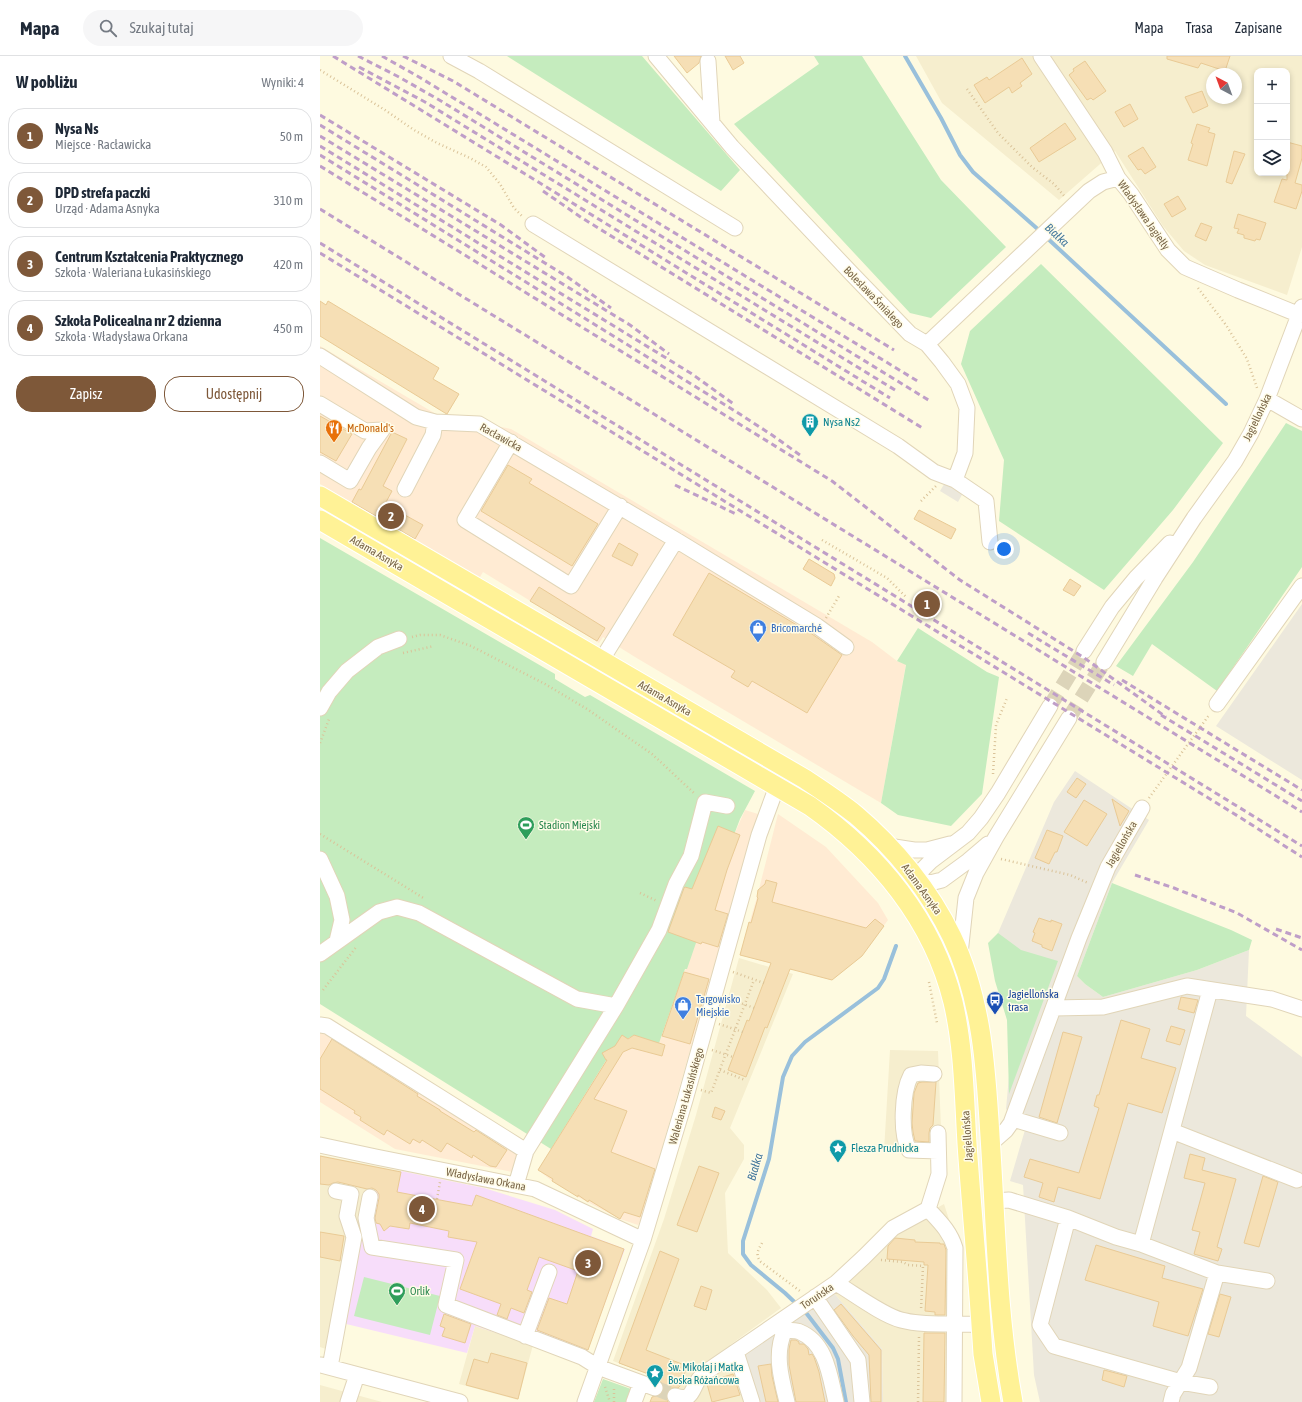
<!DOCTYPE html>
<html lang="pl">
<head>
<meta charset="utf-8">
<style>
	:root { --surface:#fff; --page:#f6f6f7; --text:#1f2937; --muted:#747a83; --line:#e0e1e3; --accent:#7e5839 }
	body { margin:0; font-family:"Asap Condensed",sans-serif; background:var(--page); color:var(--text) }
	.controls { position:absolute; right:12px; top:12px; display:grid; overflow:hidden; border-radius:8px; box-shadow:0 2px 6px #0003 }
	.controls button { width:36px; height:36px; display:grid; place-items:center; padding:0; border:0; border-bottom:1px solid var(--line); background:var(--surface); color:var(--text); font:20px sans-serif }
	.compass { position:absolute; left:886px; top:12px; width:36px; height:36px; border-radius:50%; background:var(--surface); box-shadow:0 2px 6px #0003; rotate:319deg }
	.you { position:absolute; left:684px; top:493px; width:14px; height:14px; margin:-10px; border:3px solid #fff; border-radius:50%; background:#1a73e8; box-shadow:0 0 0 6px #1a73e833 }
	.badge { display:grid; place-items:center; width:26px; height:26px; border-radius:50%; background:var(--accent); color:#fff; font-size:13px; font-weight:700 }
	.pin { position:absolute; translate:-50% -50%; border:2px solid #fff; box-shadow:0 1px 4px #0006 }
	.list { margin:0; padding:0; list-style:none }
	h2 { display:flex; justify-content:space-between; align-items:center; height:52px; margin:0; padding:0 16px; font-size:17px }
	h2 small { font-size:13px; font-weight:400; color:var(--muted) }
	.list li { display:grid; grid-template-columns:26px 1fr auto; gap:12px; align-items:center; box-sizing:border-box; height:56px; margin:0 8px 8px; padding:0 8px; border:1px solid var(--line); border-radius:16px }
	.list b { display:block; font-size:15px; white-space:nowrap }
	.list p { margin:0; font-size:13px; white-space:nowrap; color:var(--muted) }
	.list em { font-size:13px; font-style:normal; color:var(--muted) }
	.actions { display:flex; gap:8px; padding:12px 16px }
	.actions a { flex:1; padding:9px 0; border:1px solid var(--accent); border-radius:16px; text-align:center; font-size:14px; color:var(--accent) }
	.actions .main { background:var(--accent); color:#fff }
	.icon { flex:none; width:22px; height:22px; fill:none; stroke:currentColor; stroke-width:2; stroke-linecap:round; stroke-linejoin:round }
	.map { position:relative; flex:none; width:982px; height:1346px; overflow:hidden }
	header { display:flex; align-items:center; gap:24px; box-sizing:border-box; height:56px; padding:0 20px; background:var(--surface); border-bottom:1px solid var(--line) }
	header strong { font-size:19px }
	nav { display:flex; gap:22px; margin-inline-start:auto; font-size:14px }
	.search { width:280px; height:36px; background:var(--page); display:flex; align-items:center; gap:10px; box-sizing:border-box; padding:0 14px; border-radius:22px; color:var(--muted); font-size:15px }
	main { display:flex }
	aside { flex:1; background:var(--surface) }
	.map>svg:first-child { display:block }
	.residential { fill:#f6eece; fill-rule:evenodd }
	.commercial { fill:#ffebd3 }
	.industrial { fill:#ece8dc }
	.education { fill:#f7ddfa }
	.green { fill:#c5ecbe }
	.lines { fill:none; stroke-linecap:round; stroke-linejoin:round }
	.stream { stroke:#99c0db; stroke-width:4 }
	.building { fill:#f6dfb5; stroke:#e9ca95 }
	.minor-tunnel { stroke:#dcd4b9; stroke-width:15; stroke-dasharray:15 8; stroke-linecap:butt }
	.minor-casing { stroke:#e1d5b8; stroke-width:17 }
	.major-casing { stroke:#fff; stroke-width:21 }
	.path { stroke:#dac399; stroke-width:2.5; stroke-dasharray:1 3; stroke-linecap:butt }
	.minor { stroke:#fff; stroke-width:15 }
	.major { stroke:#fff296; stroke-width:19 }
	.rail { stroke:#bf9ec8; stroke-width:3; stroke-dasharray:6 4; stroke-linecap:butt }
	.labels { text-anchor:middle; stroke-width:3; stroke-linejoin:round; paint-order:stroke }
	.street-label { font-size:11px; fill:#776345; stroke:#fffce8 }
	.culture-label { font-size:11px; fill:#0d838f; stroke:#fffce8; text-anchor:start }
	.food-label { font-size:11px; fill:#c56008; stroke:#fffce8; text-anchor:start }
	.shop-label { font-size:11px; fill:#366cbe; stroke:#fffce8; text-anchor:start }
	.leisure-label { font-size:11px; fill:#27864d; stroke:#fffce8; text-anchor:start }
	.transit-label { font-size:11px; fill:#164399; stroke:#fffce8; text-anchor:start }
	.water-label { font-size:12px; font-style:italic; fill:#42769b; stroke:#fffce8 }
</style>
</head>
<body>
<header>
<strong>Mapa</strong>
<div class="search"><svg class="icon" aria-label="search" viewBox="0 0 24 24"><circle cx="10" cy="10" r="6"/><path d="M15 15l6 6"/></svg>Szukaj tutaj</div>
<nav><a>Mapa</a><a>Trasa</a><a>Zapisane</a></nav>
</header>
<main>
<aside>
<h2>W pobliżu<small>Wyniki: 4</small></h2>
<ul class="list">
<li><span class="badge">1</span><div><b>Nysa Ns</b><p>Miejsce · Racławicka</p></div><em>50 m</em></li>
<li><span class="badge">2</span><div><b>DPD strefa paczki</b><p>Urząd · Adama Asnyka</p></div><em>310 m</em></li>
<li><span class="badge">3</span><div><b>Centrum Kształcenia Praktycznego</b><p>Szkoła · Waleriana Łukasińskiego</p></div><em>420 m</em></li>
<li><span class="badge">4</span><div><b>Szkoła Policealna nr 2 dzienna</b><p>Szkoła · Władysława Orkana</p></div><em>450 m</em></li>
</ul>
<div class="actions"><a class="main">Zapisz</a><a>Udostępnij</a></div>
</aside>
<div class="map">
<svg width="982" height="1346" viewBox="0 0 982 1346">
	<rect width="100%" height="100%" fill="#fefae0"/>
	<!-- residential -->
	<path class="residential" d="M596 0H982V191L967 239 885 209 864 195 843 170 795 95 739 144 622 47ZM937 15H967V117H937ZM892 18H916V42H892Z
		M419 902 473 918 410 1072 424 1089V1103L405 1137 408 1197 447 1234 461 1252 410 1289 427 1346H330L338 1322 293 1305 344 1163 376 1059Z
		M570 994 618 995 622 1099 564 1095Z
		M0 1099 81 1115 77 1137 50 1166 40 1182 9 1294 0 1291Z
		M624 1148 637 1188 643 1280 639 1346H563L562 1293 513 1236 570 1178Z
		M155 1270 213 1289 198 1344 139 1328Z
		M0 1329 62 1346H0Z"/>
	<!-- commercial -->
	<path class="commercial" d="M0 290 116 358 191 373 552 586 577 605 586 608 561 747 315 601 283 581 279 587 163 516 160 521 0 428Z
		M425 754 438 758 344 1085 322 1162 318 1169 300 1163 258 1141 232 1125 218 1114 295 990 314 979 343 978 406 797Z
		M458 758 506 791 558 847 568 864 542 900 511 924 420 899 437 841Z
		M0 973 199 1097 192 1116 75 1093 0 1046Z"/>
	<!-- industrial -->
	<path class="industrial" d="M626 425 644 435 638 446 620 435Z
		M982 548V724L896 670Z
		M755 715 829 764 792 827 757 920 765 928 783 941 877 914 929 894 926 960 982 1001V1346H720L714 1319 703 1129 690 1125 705 1074 686 1053 693 976 678 877 734 746Z
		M513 1236 562 1293 563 1346H427L415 1306Z"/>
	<!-- education -->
	<path class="education" d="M81 1115 164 1132 235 1154 273 1173 271 1180 305 1193 263 1307 213 1289 155 1270 147 1297 22 1267 40 1182 39 1164 50 1166 56 1134 73 1138 77 1137Z"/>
	<!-- green -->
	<path class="green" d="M187 0H322L420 114 401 135Z
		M494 0H542L621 124 686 191 611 262 590 257 414 68 499 8Z
		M721 208 903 387 853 454 784 534 679 465 684 404 641 308 650 275Z
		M966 367 982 375V511L897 635 832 588 813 620 796 610 873 506Z
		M0 482 235 618V623L265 641 270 639 435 735 420 763 407 797 367 913H365L339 987 315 980 314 979 295 990 231 1093 0 948Z
		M598 572 667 616 679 621 662 738 631 770 578 759 561 747 586 609 577 605Z
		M792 827 911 874 932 884 929 894 877 914 783 941 765 928 757 920Z
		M678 877 701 894 738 905 689 1038 687 964 675 925 668 887Z
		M44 1221 120 1240 110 1279 34 1260Z
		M283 1323 311 1333 306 1346H274Z"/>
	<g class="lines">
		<!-- stream -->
		<path class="stream" d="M585 0 621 62 640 99 653 116 721 176
			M726 181 906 348
			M526 1346 518 1303 513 1292 487 1258 465 1237 431 1209 423 1198V1185L449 1103 463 1021 472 1000 485 986 558 932 564 923 576 890"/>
	</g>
	<!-- building -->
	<path class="building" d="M354 0H381L379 7 367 17Z
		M405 0H420L424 7 413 14Z
		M847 0H910L905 15 881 7 878 12 847 3Z
		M702 2 712 18 700 27 702 30 692 37 689 31 665 47 654 29 667 21 669 24Z
		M765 5 786 35 773 44 771 42 767 44 749 19 754 15 753 13Z
		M882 35 888 50 873 57 865 41Z
		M810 48 818 63 804 71 795 56Z
		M745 67 756 83 719 106 710 92Z
		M877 68 890 72 888 76 895 78 887 110 868 104 873 88 871 87Z
		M967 86 982 90V102L975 127 982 129V135L976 153 954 146 962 123 967 124Z
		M823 91 836 111 825 118 821 113 818 114 808 100Z
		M914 95 925 98 912 128 906 126Z
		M858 140 866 153 852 161 844 148Z
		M918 158 946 167 940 184 936 183 935 185 924 182V179L917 177 919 173 914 172Z
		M881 167 892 171 886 185 875 180Z
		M0 245 6 249 8 245 119 312 113 323 139 338 127 358 125 357 0 280Z
		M0 360 32 378 16 405 0 396Z
		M72 376 87 383 63 430 72 435 65 448 103 469 95 483 32 446 39 433 41 434Z
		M188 409 212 423 209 427 278 468 252 510 161 455Z
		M599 454 636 473 631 483 594 463Z
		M299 487 318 498 312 510 292 500Z
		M489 503 514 518 515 522 511 530 483 513Z
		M389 517 492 578 522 599 487 657 432 625 428 631 411 621 415 615 353 579Z
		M750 523 761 530 754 540 743 534Z
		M219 531 285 572 277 585 210 545Z
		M757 722 766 728 756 742 747 736Z
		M792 743 809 755 800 770Z
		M764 744 787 758 767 790 744 776Z
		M398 770 420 779 407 814 395 854 408 858 398 891 382 886 381 888 348 876 364 832 365 831 372 833Z
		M727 774 743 780 737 796H735L729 808 715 802Z
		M446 824 457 827 452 846 546 872 555 863 564 870 542 900 512 924 470 913 447 972 445 971 426 1021 408 1014 427 964 429 965 451 907 420 899 429 866 431 867 438 842 437 841 438 834 445 828Z
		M719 862 731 866V864L742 868 732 895 722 891V889L712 885 715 877 713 876Z
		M364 916 389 923 370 988 342 980Z
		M861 941 878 944 874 957 858 953Z
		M801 964 830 973 821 1002 856 1012 842 1057 808 1047 780 1143 738 1131 734 1146 719 1141 723 1127 704 1121 710 1103 759 1117 779 1052 774 1050 777 1039H779Z
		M851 970 865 974 860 989 846 985Z
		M743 976 762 981 737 1067 719 1061Z
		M302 979 308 983 314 979 345 989 342 1000 312 992 303 996 274 1043 307 1055 291 1096 335 1113 320 1161 304 1156 300 1163 269 1144 268 1146 258 1139V1141L232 1125 233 1123 218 1114 287 1004H286L282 997 295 990Z
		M12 983 98 1038 97 1040 120 1054V1055L154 1076 156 1074 187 1094 176 1111 170 1110 153 1099 152 1102 127 1087 121 1096 102 1084 100 1087 93 1083 90 1088 67 1074 64 1079 40 1064 41 1061 34 1057 35 1055 0 1033V1003Z
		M602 1026H616L613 1069 610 1072 609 1077V1086L595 1085 593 1076 592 1067 594 1037 598 1027Z
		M395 1051 405 1055 401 1064 392 1061Z
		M870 1098 885 1102 882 1114 916 1123 897 1191 902 1193 898 1205 874 1198 880 1176 872 1174 885 1127 864 1122Z
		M0 1100 81 1116 77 1136 152 1150 156 1139 304 1193 268 1294 217 1274 229 1242 247 1248 258 1215 219 1201 207 1234 212 1236 204 1257 191 1252 187 1263 177 1259 181 1248 140 1233 157 1186 128 1181 129 1175 90 1167 89 1173 70 1170 64 1175 60 1168 56 1167 55 1162 59 1142V1138L56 1134 52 1132 47 1133 18 1126 13 1127 9 1129 0 1128Z
		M379 1110 399 1117 377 1176 357 1169Z
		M943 1120 958 1126 939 1191 924 1187Z
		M0 1176 24 1180 20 1205 0 1201Z
		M575 1182 595 1184V1186L620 1187V1188H624L626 1194 625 1259H615V1256L605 1255 608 1209H604V1206L567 1203 568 1190Z
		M776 1189 845 1210 842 1222 883 1233 868 1280 833 1270 839 1246 765 1224Z
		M340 1195 359 1203 326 1294 367 1310 360 1330 358 1332H352L349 1334 346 1338V1342L348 1346H330L332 1341 340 1339 344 1335V1330L342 1327 338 1324 339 1322 299 1307Z
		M381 1230 392 1234 386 1254 374 1250Z
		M900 1238 911 1241 899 1281 888 1278Z
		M521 1248 561 1294V1346H551L549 1299 533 1280 514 1254Z
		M124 1258 151 1268 145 1287 122 1280 125 1272 120 1270Z
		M604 1277H625L624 1346H603Z
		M471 1284H476L479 1286V1288H484L488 1293 489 1299 492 1298 494 1301 499 1316 505 1346H476L469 1309V1293Z
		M171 1297 207 1307 198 1343 146 1329 154 1303 168 1307Z
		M451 1308 452 1320 458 1346H446L438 1310Z
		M784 1314 807 1320 804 1331 782 1324Z
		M413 1318 420 1339 392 1346 387 1328 390 1325Z"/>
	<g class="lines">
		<!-- minor-tunnel -->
		<path class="minor-tunnel" d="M730 650 764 595
			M749 662 784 606
			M335 1332 355 1340"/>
		<!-- minor casing -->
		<g class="minor-casing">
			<path id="minor" d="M131 0 159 15 415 172
				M721 0 785 96 798 122 811 138 848 194 865 211 918 234 980 259
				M388 5 392 67
				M213 168 578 390 614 416 635 424 645 397 647 352 638 328 622 306 607 288 590 278 532 218 412 91 336 0
				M607 288 769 135 783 126 798 122
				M0 300 96 361 115 366 159 368 356 484 497 570 526 591
				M947 343 982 363
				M0 348 45 375 62 374
				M191 386 145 464 251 530 300 450
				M0 407 30 425 49 392 62 374
				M635 424 666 445 670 486
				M85 433 113 379 115 366
				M764 595 792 551 816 522 850 487
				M784 606 835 522 874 462 915 405 931 377 947 343 982 251
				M271 621 356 484
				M897 648 982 530
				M0 652 9 636 27 615 58 591 79 583
				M568 790 594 794H607L630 788
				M0 803 17 840 22 864 17 885
				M572 825 597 824 610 827 622 824 648 805 668 788
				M589 848 597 824 603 813 611 805 648 777 661 762 678 737 730 650
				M0 898 59 856 77 851 99 857 257 943 296 950 339 874 356 828 371 800 385 746 407 750
				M640 898 646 842 656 817 676 781 749 662
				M734 952 783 951 867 930 952 943 982 953
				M0 969 7 970 206 1095
				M614 1018 601 1017 591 1019C582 1036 580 1077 589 1094L618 1095
				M693 1063 740 1077
				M852 1075 977 1124
				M670 1088 686 1074 691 1067 759 882 788 811 822 752
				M0 1089 56 1101 215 1133 323 1184
				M196 1129 206 1095 296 950
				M50 1141 46 1162 52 1191 136 1204 126 1249 262 1301 278 1311 335 1332
				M674 1145 689 1144 748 1162 796 1181 821 1188 890 934
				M608 1153 619 1118 618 1077
				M748 1162 720 1269 734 1290 861 1326 890 1331
				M821 1188 897 1217 947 1225
				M516 1227 544 1201 573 1172 608 1153C619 1165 630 1175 635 1192L634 1346
				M495 1241 538 1304 542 1346
				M459 1266 465 1274C470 1275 476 1274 480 1276 507 1287 510 1322 516 1346
				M465 1274C454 1297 461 1322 467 1346
				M205 1280 229 1216
				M416 1296 432 1346
				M1 1309 140 1346
				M10 1311 34 1181 27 1160 31 1138 16 1135
				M355 1340C371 1345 371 1337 377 1326 379 1322 383 1319 386 1316L516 1227C533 1237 562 1259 581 1264 607 1271 635 1266 661 1269
				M28 1346 37 1319
				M265 1346 323 1184 365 1044 439 779 457 730
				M314 1346 321 1327
				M851 1346 853 1338 869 1312 897 1217"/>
		</g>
		<!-- major casing -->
		<g class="major-casing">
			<path id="major" d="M0 440 485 723C503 735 520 746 536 759 575 792 610 835 632 881 662 943 666 1013 670 1080 676 1169 677 1259 693 1346
				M0 464 490 750C558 798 613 864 633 946 645 997 644 1050 648 1102 653 1168 659 1233 663 1298L671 1346"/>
		</g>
		<!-- path -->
		<path class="path" d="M0 14 65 54 94 74 117 87 150 102 166 111 180 128 194 152 202 160
			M647 33 678 77 712 111 734 128 745 141
			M878 232 906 269 927 303 937 332
			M601 445 616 430
			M502 484 567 522 586 541
			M506 562 519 540
			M92 581 100 579H120L151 590 225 628 267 653 332 698 375 738
			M83 597 114 590
			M0 687 9 663
			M673 718 676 669 687 642
			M829 742 889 659
			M0 778 105 843
			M681 803 750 819 768 827
			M320 837 337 845
			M413 916 444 927
			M609 926 617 967
			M3 934 37 890
			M407 942 434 952
			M399 968 423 976
			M392 994 413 1001
			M400 1014 425 1024
			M381 1034 391 1037 434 924
			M117 1143 120 1126
			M442 1187C438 1194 435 1199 441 1206L480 1235
			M561 1204 583 1206 588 1209 603 1210 601 1254
			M285 1331 290 1346
			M294 1346V1331
			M598 1346 599 1281"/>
		<!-- minor -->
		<use href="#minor" class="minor"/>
		<!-- major -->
		<use href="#major" class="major"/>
		<!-- rail -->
		<path class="rail" d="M13 0 570 342
			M38 0 79 21 121 45 610 345
			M62 0 99 21 599 326
			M83 0 133 25 574 294
			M39 11 105 46 575 334
			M0 59 181 169 226 202
			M0 69 246 220 291 252
			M0 80 310 269 349 298
			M0 90 351 305 372 318 415 349
			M0 99 415 355 452 379 480 399
			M0 110 512 425 640 524 763 601 846 661
			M223 135 262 162 604 373
			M0 153 982 756
			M0 187 982 790
			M0 197 921 762 982 801
			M355 429 416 458
			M708 577 794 629
			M802 624 982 734
			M841 659 982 745
			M815 819 854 832 917 857 982 894
			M956 873 982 882"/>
	</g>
	<!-- icons -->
	<defs>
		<g id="building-pin" transform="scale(0.9)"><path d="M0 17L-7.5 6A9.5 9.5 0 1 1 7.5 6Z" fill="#0f9aa8" stroke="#fffce8"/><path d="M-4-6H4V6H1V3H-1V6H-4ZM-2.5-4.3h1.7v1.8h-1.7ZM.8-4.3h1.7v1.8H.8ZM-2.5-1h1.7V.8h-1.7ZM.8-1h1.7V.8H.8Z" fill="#fff"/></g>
		<g id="restaurant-pin" transform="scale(0.9)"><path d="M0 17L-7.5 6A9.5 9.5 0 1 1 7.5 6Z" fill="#e8710a" stroke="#fffce8"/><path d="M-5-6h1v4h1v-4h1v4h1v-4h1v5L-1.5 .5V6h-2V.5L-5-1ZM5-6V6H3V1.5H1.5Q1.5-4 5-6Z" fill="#fff"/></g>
		<g id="shop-pin" transform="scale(0.9)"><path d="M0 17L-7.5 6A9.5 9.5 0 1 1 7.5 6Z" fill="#3f7fe0" stroke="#fffce8"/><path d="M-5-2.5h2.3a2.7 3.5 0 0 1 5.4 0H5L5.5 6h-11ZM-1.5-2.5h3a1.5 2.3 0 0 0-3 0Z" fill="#fff"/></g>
		<g id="stadium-pin" transform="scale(0.9)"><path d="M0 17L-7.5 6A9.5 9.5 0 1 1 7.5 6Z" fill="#2e9e5b" stroke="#fffce8"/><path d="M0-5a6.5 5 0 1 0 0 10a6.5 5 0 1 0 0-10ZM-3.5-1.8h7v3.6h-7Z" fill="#fff"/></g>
		<g id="bus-pin" transform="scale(0.9)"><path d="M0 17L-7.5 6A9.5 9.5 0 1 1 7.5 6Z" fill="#1a4fb4" stroke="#fffce8"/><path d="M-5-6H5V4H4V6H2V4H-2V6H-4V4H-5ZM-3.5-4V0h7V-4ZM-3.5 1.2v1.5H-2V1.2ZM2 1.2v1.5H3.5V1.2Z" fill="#fff"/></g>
		<g id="sight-pin" transform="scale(0.9)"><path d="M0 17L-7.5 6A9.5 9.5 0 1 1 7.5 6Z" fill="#0f9aa8" stroke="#fffce8"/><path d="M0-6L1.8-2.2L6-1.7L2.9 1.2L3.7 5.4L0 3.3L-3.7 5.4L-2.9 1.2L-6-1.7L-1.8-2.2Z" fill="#fff"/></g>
	</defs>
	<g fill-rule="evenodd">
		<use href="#building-pin" x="490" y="366"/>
		<use href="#restaurant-pin" x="14" y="372"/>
		<use href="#shop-pin" x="438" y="572"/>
		<use href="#stadium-pin" x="206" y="769"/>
		<use href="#bus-pin" x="675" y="944"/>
		<use href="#shop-pin" x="363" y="949"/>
		<use href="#sight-pin" x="518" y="1092"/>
		<use href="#stadium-pin" x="77" y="1235"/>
		<use href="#sight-pin" x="335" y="1317"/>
	</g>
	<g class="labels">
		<!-- street labels -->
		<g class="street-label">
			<text transform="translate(824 159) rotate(55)" y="4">Władysława Jagiełły</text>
			<text transform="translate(554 241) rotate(46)" y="4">Bolesława Śmiałego</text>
			<text transform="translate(937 361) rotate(-64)" y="4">Jagiellońska</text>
			<text transform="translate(181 381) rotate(29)" y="4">Racławicka</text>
			<text transform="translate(57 497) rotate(30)" y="4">Adama Asnyka</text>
			<text transform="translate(345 642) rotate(30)" y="4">Adama Asnyka</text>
			<text transform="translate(801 788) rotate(-60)" y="4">Jagiellońska</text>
			<text transform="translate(602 833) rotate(54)" y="4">Adama Asnyka</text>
			<text transform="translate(366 1040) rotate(-74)" y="4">Waleriana Łukasińskiego</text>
			<text transform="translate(647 1080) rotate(-94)" y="4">Jagiellońska</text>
			<text transform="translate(166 1123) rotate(11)" y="4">Władysława Orkana</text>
			<text transform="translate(497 1240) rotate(-34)" y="4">Toruńska</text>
		</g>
		<!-- culture labels -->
		<g class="culture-label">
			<text x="503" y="370">Nysa Ns2</text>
			<text x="531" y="1096">Flesza Prudnicka</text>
			<text x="348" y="1315">Św. Mikołaj i Matka<tspan x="348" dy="13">Boska Różańcowa</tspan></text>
		</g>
		<!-- food labels -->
		<g class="food-label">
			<text x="27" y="376">McDonald's</text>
		</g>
		<!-- shop labels -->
		<g class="shop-label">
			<text x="451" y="576">Bricomarché</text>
			<text x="376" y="947">Targowisko<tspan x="376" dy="13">Miejskie</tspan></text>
		</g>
		<!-- leisure labels -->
		<g class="leisure-label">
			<text x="219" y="773">Stadion Miejski</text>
			<text x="90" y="1239">Orlik</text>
		</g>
		<!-- transit labels -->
		<g class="transit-label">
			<text x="688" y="942">Jagiellońska<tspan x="688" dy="13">trasa</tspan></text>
		</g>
		<!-- water labels -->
		<g class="water-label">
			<text transform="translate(737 179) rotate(43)" y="4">Białka</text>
			<text transform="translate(435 1111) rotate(-74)" y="4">Białka</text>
		</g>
	</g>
</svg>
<div class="controls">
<button>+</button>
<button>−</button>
<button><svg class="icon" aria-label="layers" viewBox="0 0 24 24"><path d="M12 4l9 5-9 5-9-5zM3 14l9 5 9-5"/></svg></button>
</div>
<svg class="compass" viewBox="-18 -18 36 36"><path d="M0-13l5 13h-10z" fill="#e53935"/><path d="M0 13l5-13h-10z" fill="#747a83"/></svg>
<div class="you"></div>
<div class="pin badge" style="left:607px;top:548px">1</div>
<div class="pin badge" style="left:71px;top:460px">2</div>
<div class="pin badge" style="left:268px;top:1207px">3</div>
<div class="pin badge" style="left:102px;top:1153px">4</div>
</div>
</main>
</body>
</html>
